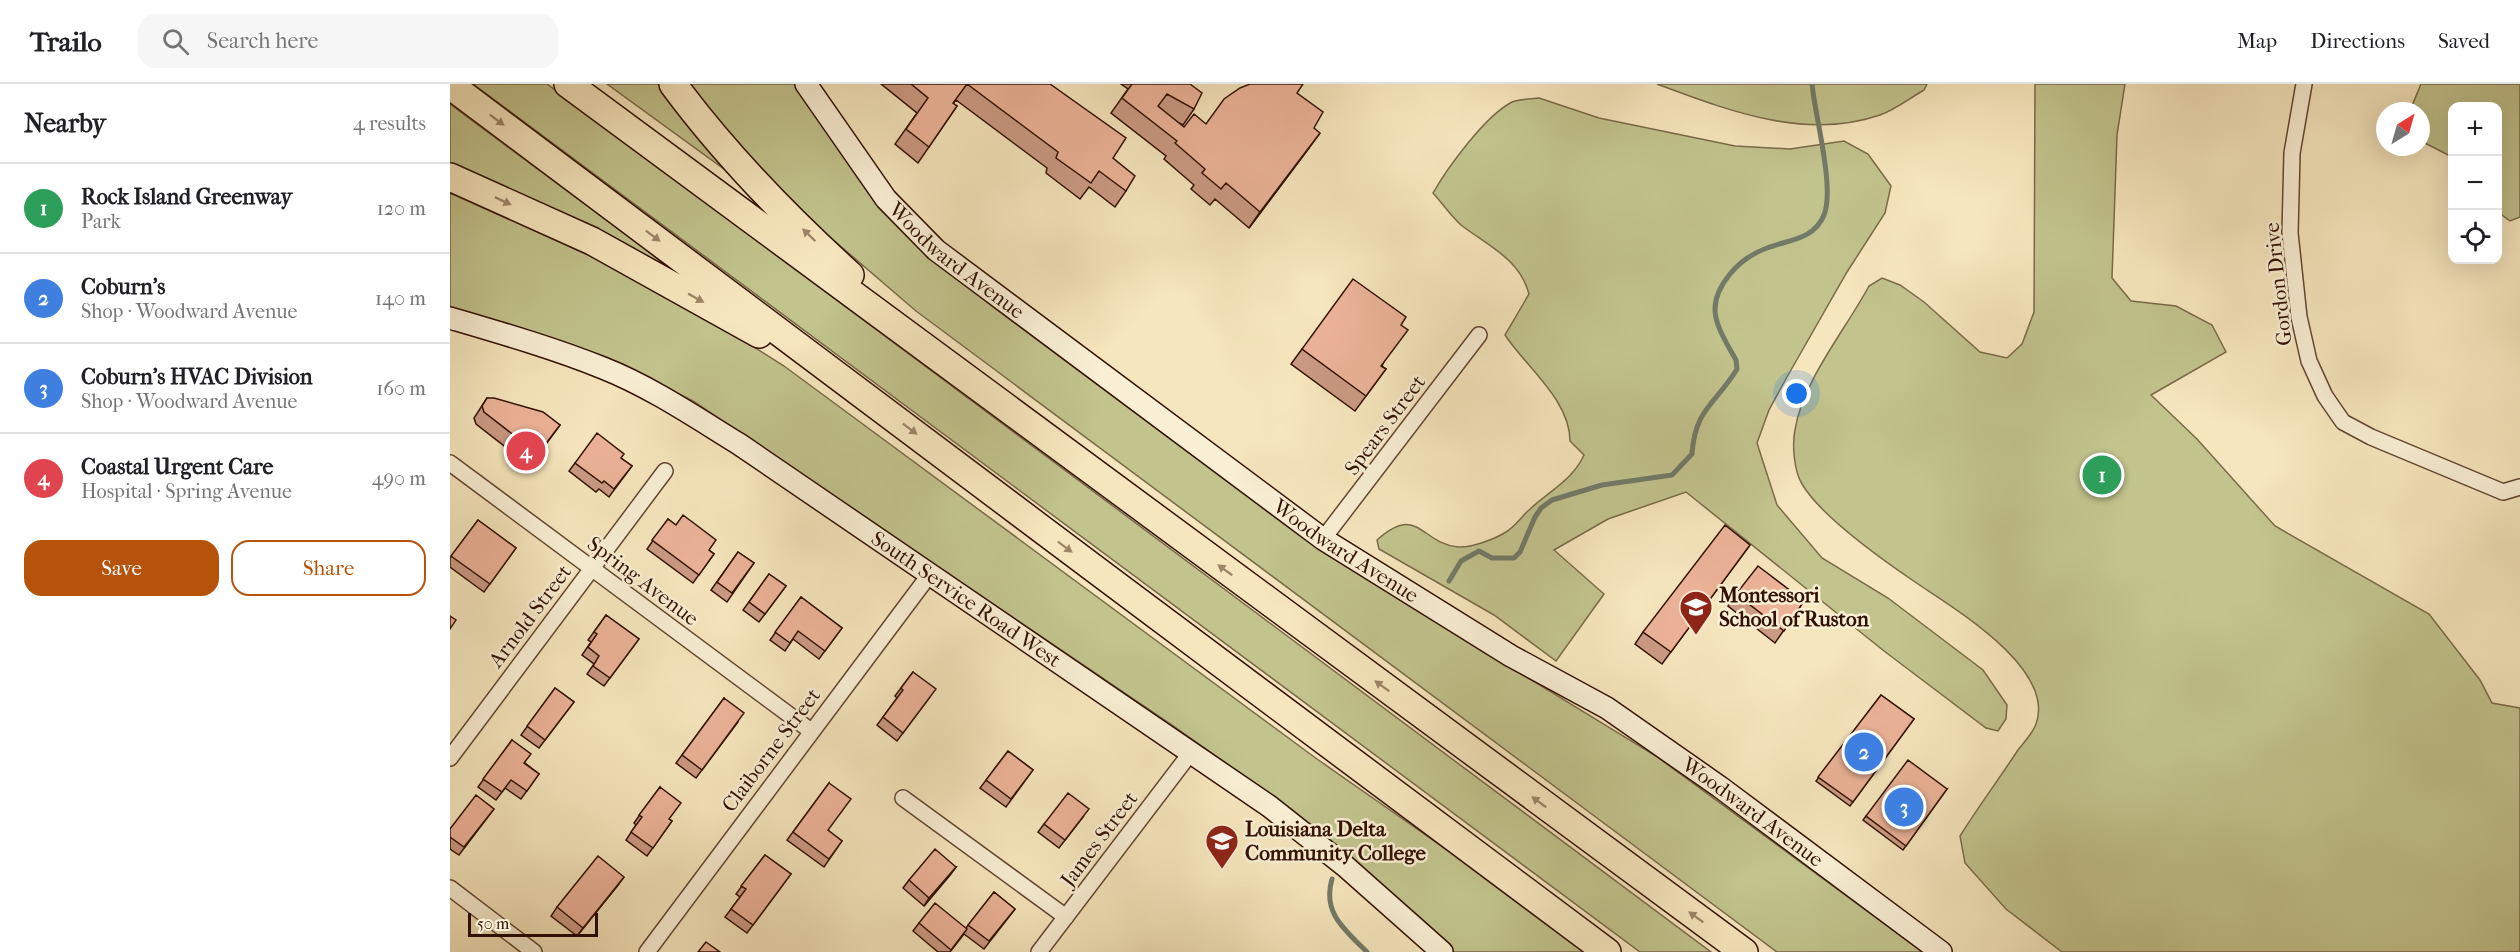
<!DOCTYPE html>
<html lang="en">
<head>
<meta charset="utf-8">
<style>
	:root { --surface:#fff; --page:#f6f6f6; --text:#202124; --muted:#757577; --line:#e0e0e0; --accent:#b45309 }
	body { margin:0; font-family:"IM FELL French Canon",serif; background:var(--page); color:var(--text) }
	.controls { position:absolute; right:18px; top:18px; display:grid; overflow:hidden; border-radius:12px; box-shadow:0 6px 24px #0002 }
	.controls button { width:54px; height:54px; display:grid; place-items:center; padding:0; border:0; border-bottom:2px solid var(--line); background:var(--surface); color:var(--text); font:30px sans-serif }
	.compass { position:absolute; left:1926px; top:18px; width:54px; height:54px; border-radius:50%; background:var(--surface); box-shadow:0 6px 24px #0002; rotate:37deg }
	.scale { position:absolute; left:18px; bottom:15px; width:130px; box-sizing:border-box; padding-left:6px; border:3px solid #321103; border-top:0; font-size:16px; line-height:21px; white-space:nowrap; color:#321103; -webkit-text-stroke:4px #f9efd4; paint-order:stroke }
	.you { position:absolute; left:1347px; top:310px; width:21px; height:21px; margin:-15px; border:4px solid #fff; border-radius:50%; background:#1a73e8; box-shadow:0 0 0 9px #1a73e833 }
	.badge { display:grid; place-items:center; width:39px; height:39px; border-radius:50%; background:var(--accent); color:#fff; font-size:20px; font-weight:700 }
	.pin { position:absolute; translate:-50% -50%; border:3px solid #fff; box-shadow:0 2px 6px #0006 }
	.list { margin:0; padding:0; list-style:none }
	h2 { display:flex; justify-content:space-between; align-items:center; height:78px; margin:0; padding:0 24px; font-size:26px }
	h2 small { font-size:20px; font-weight:400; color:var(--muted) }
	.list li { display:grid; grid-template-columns:39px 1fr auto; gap:18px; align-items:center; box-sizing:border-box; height:90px; padding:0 24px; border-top:2px solid var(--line) }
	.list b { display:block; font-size:22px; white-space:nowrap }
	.list p { margin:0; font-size:20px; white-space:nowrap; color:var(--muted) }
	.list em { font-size:20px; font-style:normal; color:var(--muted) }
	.actions { display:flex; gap:12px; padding:18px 24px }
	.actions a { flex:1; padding:14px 0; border:2px solid var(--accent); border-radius:18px; text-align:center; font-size:21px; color:var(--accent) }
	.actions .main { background:var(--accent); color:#fff }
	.icon { flex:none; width:33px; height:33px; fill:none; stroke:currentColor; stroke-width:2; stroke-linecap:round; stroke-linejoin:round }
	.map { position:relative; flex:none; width:2070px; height:868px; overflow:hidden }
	header { display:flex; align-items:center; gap:36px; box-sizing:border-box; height:84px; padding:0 30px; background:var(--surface); border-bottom:2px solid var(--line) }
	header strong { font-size:28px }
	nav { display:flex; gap:33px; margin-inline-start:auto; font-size:21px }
	.search { width:420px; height:54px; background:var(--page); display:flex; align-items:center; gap:15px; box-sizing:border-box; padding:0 21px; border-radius:18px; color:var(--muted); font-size:22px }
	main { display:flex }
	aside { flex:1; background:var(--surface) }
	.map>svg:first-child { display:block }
	.green { fill:#c2c38d; stroke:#7a6a48; stroke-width:1.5 }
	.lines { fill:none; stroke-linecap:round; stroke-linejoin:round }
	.stream { stroke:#727a68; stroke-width:5 }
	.minor-casing { stroke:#634632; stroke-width:18 }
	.secondary-casing { stroke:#321103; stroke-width:24 }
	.motorway-casing { stroke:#321103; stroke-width:30 }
	.minor { stroke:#f9efd4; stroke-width:15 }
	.secondary { stroke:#f9efd4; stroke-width:21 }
	.motorway { stroke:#f6e6bd; stroke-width:27 }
	.wall { fill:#cb9a83; stroke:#321103; stroke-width:1.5 }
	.shaded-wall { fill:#a57d6a; stroke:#321103; stroke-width:1.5 }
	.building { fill:#ecb398; stroke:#321103; stroke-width:1.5 }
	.oneway { fill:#9e8669 }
	.labels { text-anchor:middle; stroke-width:5; stroke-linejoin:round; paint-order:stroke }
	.street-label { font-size:21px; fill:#321103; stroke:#f9efd4 }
	.poi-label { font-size:21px; font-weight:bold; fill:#321103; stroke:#f9efd4; text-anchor:start }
</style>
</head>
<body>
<header>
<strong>Trailo</strong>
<div class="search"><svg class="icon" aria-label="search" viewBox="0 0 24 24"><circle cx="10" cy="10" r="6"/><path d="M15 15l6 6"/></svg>Search here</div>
<nav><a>Map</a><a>Directions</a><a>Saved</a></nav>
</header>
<main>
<aside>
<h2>Nearby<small>4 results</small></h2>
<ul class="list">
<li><span class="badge" style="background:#2e9e5b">1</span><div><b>Rock Island Greenway</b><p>Park</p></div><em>120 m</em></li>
<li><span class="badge" style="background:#3f7fe0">2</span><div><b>Coburn's</b><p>Shop · Woodward Avenue</p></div><em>140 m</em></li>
<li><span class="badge" style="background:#3f7fe0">3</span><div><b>Coburn's HVAC Division</b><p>Shop · Woodward Avenue</p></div><em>160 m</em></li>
<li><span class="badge" style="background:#e0444e">4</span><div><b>Coastal Urgent Care</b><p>Hospital · Spring Avenue</p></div><em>490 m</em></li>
</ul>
<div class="actions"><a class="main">Save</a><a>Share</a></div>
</aside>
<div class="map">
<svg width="2070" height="868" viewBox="0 0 2070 868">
	<rect width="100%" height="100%" fill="#f6e6bd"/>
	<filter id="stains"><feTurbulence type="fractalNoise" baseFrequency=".00333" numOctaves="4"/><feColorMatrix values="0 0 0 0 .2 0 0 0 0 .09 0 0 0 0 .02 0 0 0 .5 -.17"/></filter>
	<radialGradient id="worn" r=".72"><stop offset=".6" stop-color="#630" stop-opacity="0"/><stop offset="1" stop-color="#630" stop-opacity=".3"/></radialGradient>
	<!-- green -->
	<path class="green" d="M23 0H97L1261 868H1190Z
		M157 0H211L276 85H274Z
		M237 0H346L504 192 546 225 847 449 954 518 1206 672 1473 868H1327L466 227 353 130 286 58Z
		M1207 0H1477L1474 6C1460 14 1445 26 1430 31 1355 57 1277 26 1207 0Z
		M1585 0H1675L1667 51 1662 194 1681 217 1726 222 1762 241 1776 268 1701 311 1747 355 1825 442 1979 530 2030 596 2042 619 2070 624V868H1612L1556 825 1515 779 1510 752C1528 723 1549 695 1568 666 1574 658 1583 649 1586 640 1606 585 1505 525 1468 500 1434 477 1372 434 1352 400 1344 387 1342 361 1345 346 1352 298 1396 245 1419 202L1432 194 1450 201 1474 218 1530 268 1557 274 1572 260 1584 228Z
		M1971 0H2070V133L2060 137 2048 128V22H2002V73L1971 57V27H1962L1961 24Z
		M1089 14 1149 34 1285 62 1340 65 1394 57 1418 70 1441 102 1435 129 1397 188 1337 293 1319 326 1307 359 1327 421 1372 474 1438 514 1533 586 1557 621 1556 635 1548 647 1536 644 1434 567 1236 408 1158 435 1104 466 1154 510 1106 577 1044 531 929 465 927 456C968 419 970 459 1008 463 1021 464 1045 455 1056 448 1065 443 1072 432 1079 426 1099 407 1122 397 1134 371L1120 357C1120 316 1076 283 1055 251L1079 210C1070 175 1038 162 1011 141 1001 132 992 119 983 109 998 83 1035 32 1062 18 1069 15 1081 15 1089 14Z
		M0 20 190 161 214 180 210 183 0 86Z
		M0 109 154 178 252 230 334 282 867 675 1060 810 1137 868H1003L842 726 722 641 243 317 209 300 0 224Z"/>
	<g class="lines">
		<!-- stream -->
		<path class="stream" d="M999 497 1011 477 1029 467 1042 474H1064L1070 468 1085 433 1091 424 1102 416 1152 401 1222 391 1242 370C1245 324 1266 320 1287 285L1286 276C1267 242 1253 223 1280 190 1289 179 1303 169 1317 164 1337 156 1364 156 1374 131 1385 104 1365 32 1362 0
			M882 795C872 829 895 846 917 868"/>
		<!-- minor casing -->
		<g class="minor-casing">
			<path id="minor" d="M1854 0 1842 69 1840 149 1849 233 1859 277 1875 312 1893 338 1921 353 2053 408 2070 403
				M0 379 361 647
				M873 455 1029 251
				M0 674 215 387
				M453 714 616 833
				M0 804 84 868
				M197 868 480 490
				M589 868 742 667"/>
		</g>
		<!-- secondary casing -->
		<g class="secondary-casing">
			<g id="secondary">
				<path id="s1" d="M356 0 436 115 486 166 873 455 1061 572 1157 624 1270 703 1491 868"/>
				<path id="s2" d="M0 234C51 249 103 264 153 284 201 303 245 333 289 360L819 722 895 782 992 868"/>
			</g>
		</g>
		<!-- motorway casing -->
		<g class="motorway-casing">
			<path id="motorway" d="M118 0 1294 868
				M223 0C274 69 336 133 400 191
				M0 1C386 289 770 581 1157 868
				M0 93 142 157 309 250"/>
		</g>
		<!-- minor -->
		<use href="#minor" class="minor"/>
		<!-- secondary -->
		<use href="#secondary" class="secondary"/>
		<!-- motorway -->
		<use href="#motorway" class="motorway"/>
	</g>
	<!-- wall -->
	<path class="wall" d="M431 0H600L663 74 676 107 665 123 639 103 630 115 596 89 597 84 506 16 503 20 507 22 468 79 445 60 467 29Z
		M671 0H740L744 25 733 41 729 39 734 43 756 40 847 9 864 44 859 64 799 144 765 115 760 121 741 105 744 101 714 75 716 72 661 29 678 5Z
		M951 241 932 282 936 285 905 327 841 280 852 265Z
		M37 314 110 341 80 382 26 340 24 334Z
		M171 374 182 382 159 413 149 405 146 408 119 387 125 379Z
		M218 435 264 470 243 499 197 465Z
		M28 436 66 464 34 508 0 483V474Z
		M1300 461 1212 580 1185 560 1193 548Z
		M288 468 304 479 277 518 261 506Z
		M319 490 336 502 309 538 293 526Z
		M1286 510 1354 517 1325 559 1278 522Z
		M351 513 392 544 369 575 343 555 335 567 320 556Z
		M156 531 189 555 154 602 137 590 144 580 132 571 141 558 138 556Z
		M463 588 480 613 447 657 427 641 447 614 445 612Z
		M105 604 124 618 89 664 71 651Z
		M1431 611 1464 635 1400 722 1366 697Z
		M274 614 288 638 246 694 226 679Z
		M62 656 75 679 89 690 71 715 55 704 46 716 28 703Z
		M558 667 583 686 556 723 530 704Z
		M379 699 378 747 392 757 374 783 337 756Z
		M210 703 219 735 222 737 197 772 176 756 186 741 184 739Z
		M1497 705 1453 766 1413 736 1416 732Z
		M44 725 9 771 0 765V745Z
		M633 733 609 764 588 748 594 740Z
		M315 771 341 790 297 849 275 833 290 813 286 810Z
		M506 783 500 791 474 822 453 804 459 796Z
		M168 801 127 852 101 832 107 823Z
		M544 808 565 825 534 865 514 850 500 868H488L463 847 469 839 516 844Z"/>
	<!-- shaded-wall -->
	<path class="shaded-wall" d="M870 49 859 64 799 144 810 128Z
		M506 783 500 791 474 822 479 814Z
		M174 793 168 801 127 852 133 844Z"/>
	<!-- building -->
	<path class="building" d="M461 0H600L676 54 663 74 685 92 676 107 649 87 641 99 606 74 608 68 517 0 503 19 507 22 479 63 456 45 478 14Z
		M682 0H740L752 9 744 25 717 10 708 22 734 43 744 30 756 40 774 15 790 4 800 0H853L847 9 873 28 864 44 870 49 810 128 776 99 771 105 752 89 755 85 725 59 727 57 672 14Z
		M903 195 956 233 951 241 958 246 931 282 936 285 916 312 852 265Z
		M37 314H44L93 328 110 341 88 370 34 328 32 322Z
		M147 349 174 370 171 374 182 382 164 405 154 397 152 399 125 379Z
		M233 431 266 456 259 466 264 470 249 491 202 456 218 435 226 441Z
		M28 436 66 464 40 500 1 472Z
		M1275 441 1300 461 1221 568 1193 548Z
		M288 468 304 479 282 509 267 498Z
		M1308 482 1354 517 1334 547 1286 510Z
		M319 490 336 502 315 530 299 518Z
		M351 513 392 544 375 567 348 547 340 559 325 548Z
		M156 531 189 555 160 594 143 582 149 572 138 563 147 550 144 548Z
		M0 532 6 536 0 545Z
		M463 588 486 605 453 649 433 633 453 606 451 604Z
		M105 604 124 618 95 656 77 642Z
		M1431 611 1464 635 1403 718 1368 693Z
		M274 614 294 629 252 686 232 671Z
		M62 656 81 670 74 679 89 690 77 707 61 696 52 708 33 695Z
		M558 667 583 686 561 715 536 696Z
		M1458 676 1497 705 1456 762 1416 732Z
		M379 699 401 715 378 746 392 757 379 775 343 748Z
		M210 703 231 719 219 735 222 737 203 764 181 748 192 733 189 731Z
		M618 709 639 725 615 756 594 740Z
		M26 711 44 725 14 763 0 753V745Z
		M485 765 506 783 479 814 459 796Z
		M315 771 341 790 303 841 281 825 296 805 291 802Z
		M148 772 174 793 133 844 107 823Z
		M544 808 565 825 539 857 518 841Z
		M485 819 517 845 501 866 469 839Z
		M256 858 270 868H248Z"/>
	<!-- one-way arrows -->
	<defs><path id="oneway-solid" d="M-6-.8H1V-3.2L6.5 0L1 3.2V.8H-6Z" transform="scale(1.5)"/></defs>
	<g class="oneway">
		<use href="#oneway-solid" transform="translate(47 36) rotate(37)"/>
		<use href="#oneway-solid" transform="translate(53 117) rotate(25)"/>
		<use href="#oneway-solid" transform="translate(359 151) rotate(-136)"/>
		<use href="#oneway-solid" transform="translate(203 152) rotate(37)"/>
		<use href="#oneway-solid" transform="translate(246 214) rotate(29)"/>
		<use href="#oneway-solid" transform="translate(460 345) rotate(37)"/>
		<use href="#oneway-solid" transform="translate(615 463) rotate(37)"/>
		<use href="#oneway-solid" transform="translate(775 486) rotate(-144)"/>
		<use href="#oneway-solid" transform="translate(932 602) rotate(-144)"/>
		<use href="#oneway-solid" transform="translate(1089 718) rotate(-144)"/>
		<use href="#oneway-solid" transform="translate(1246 833) rotate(-144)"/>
	</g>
	<!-- icons -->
	<defs>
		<g id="school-pin" transform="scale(1.725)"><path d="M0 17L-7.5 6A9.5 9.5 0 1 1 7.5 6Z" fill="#8f2418" stroke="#f9efd4"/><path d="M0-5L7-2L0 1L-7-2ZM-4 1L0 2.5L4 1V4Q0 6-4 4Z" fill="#fff"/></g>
		<g id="university-pin" transform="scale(1.725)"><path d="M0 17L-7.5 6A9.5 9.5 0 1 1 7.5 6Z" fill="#8f2418" stroke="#f9efd4"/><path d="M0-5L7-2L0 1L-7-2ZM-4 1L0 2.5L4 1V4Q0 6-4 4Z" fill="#fff"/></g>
	</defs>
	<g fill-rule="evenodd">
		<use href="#school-pin" x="1246" y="523"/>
		<use href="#university-pin" x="772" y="757"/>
	</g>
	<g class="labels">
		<!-- street labels -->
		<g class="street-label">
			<text dy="7" stroke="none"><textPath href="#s1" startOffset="234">Woodward Avenue</textPath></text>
			<text transform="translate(1828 200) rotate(-96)" y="7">Gordon Drive</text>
			<text transform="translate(935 341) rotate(-53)" y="7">Spears Street</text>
			<text dy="7" stroke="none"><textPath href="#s1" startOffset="720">Woodward Avenue</textPath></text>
			<text transform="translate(193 497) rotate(37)" y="7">Spring Avenue</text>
			<text dy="7" stroke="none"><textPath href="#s2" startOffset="592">South Service Road West</textPath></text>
			<text transform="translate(80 532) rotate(-53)" y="7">Arnold Street</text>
			<text transform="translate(321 666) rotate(-53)" y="7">Claiborne Street</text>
			<text dy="7" stroke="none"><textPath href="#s1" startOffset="1204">Woodward Avenue</textPath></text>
			<text transform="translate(649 755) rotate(-53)" y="7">James Street</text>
		</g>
		<!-- poi labels -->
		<g class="poi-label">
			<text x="1269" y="518">Montessori<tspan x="1269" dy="24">School of Ruston</tspan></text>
			<text x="795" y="752">Louisiana Delta<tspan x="795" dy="24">Community College</tspan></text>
		</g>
	</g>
	<rect width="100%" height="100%" filter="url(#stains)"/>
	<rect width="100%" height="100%" fill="url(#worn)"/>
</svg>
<div class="controls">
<button>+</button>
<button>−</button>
<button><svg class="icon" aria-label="locate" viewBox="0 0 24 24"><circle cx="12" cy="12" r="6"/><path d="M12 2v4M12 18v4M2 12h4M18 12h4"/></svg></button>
</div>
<svg class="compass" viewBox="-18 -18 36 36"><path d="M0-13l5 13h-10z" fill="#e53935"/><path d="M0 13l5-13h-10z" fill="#757577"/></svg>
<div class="scale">50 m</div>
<div class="you"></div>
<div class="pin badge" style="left:1652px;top:391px;background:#2e9e5b">1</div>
<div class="pin badge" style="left:1414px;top:668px;background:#3f7fe0">2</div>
<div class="pin badge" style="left:1454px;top:723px;background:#3f7fe0">3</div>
<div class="pin badge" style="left:76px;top:367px;background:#e0444e">4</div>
</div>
</main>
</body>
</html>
